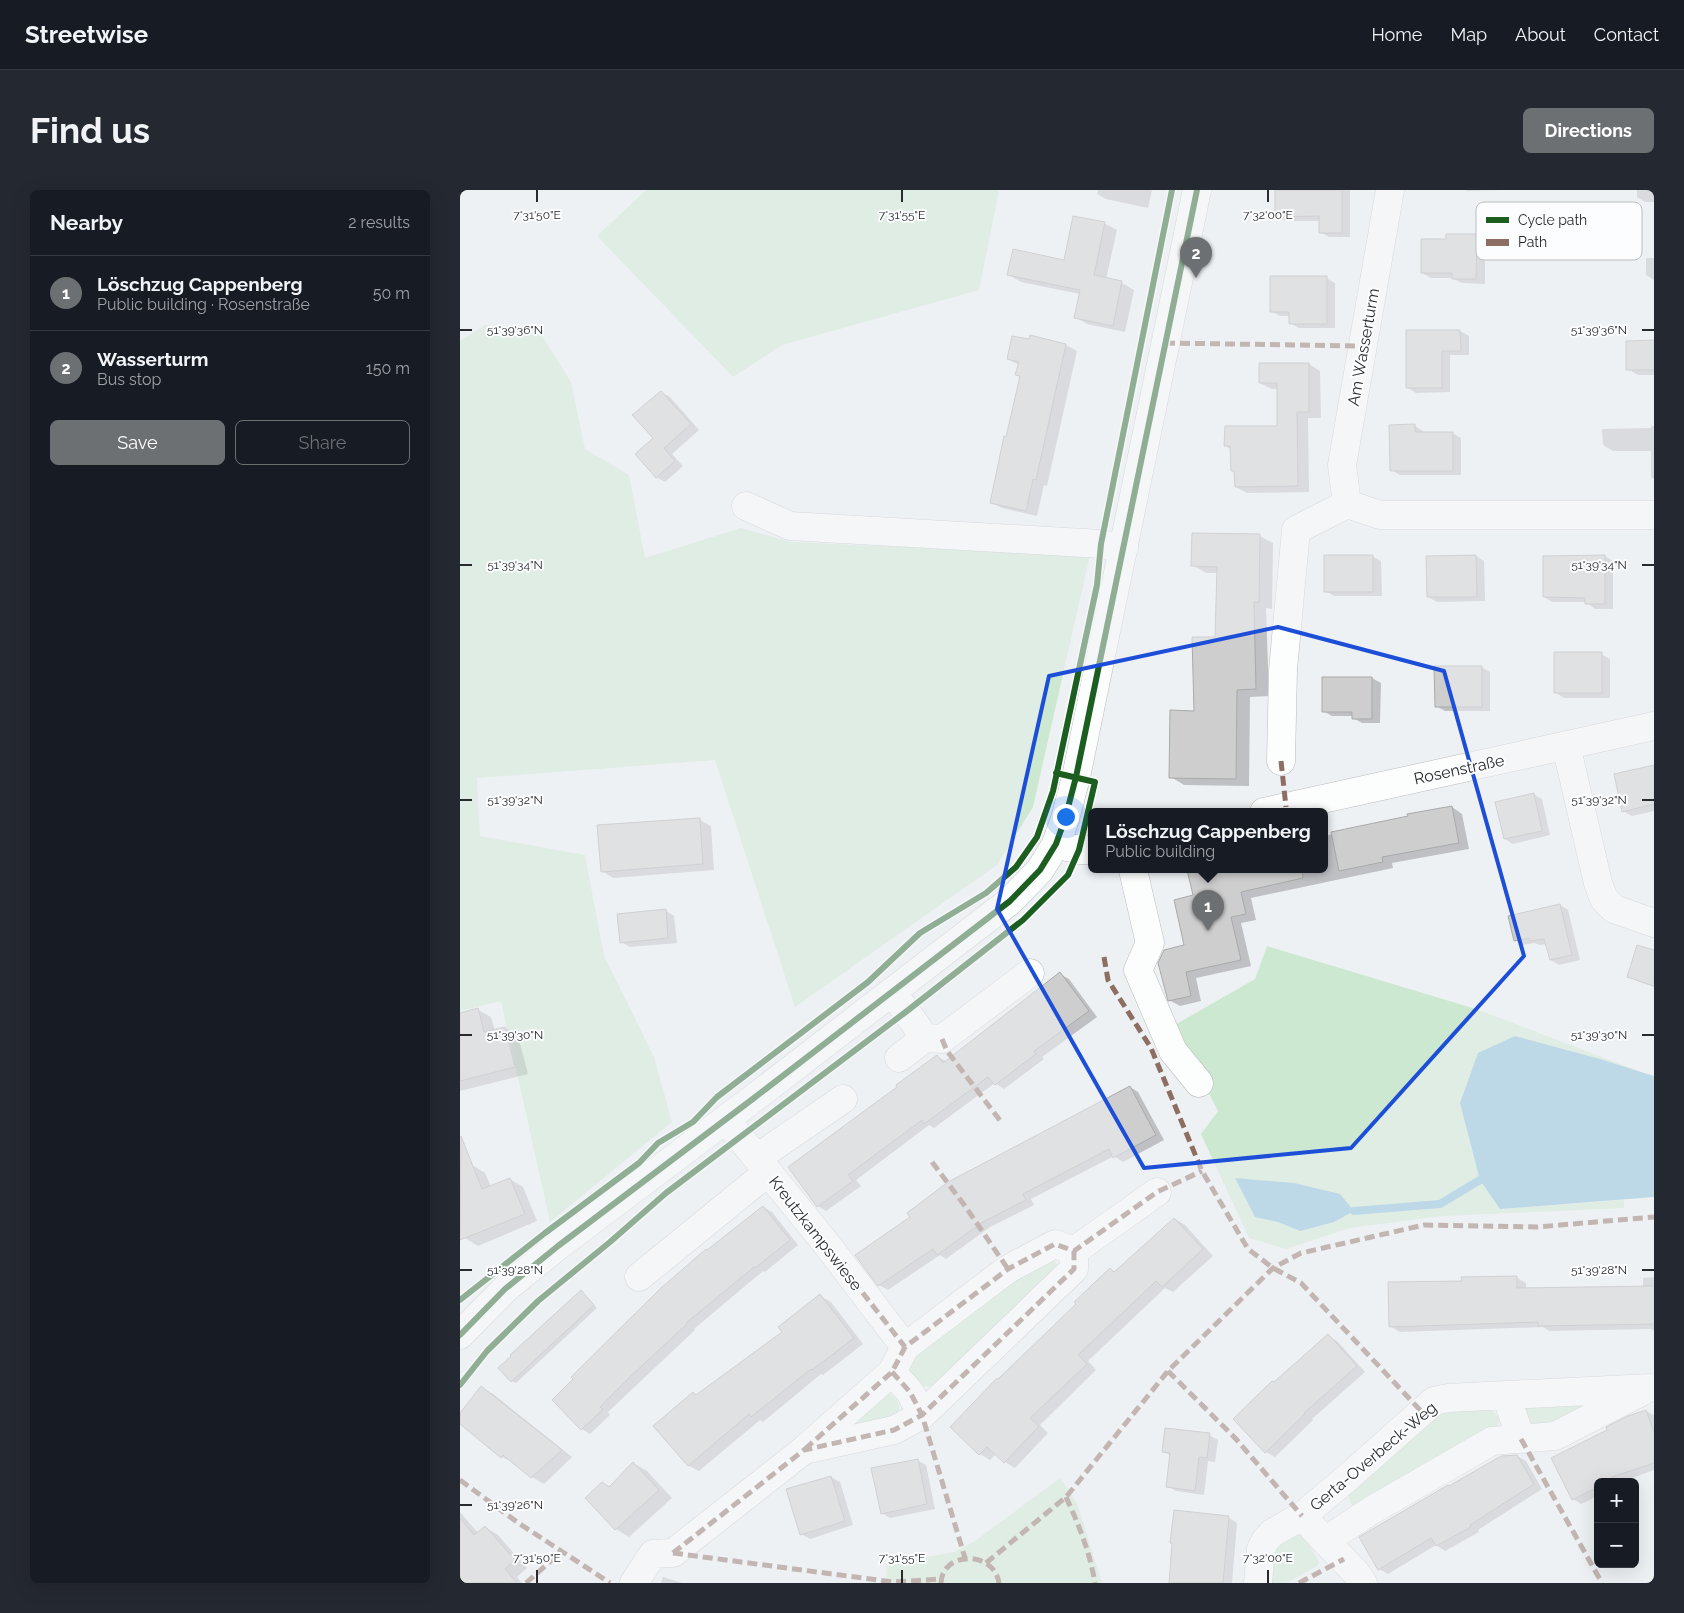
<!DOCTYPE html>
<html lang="en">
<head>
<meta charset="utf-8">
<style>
	:root { --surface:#171b24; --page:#242831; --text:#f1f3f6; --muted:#9ea1a6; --line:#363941; --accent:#6d7073 }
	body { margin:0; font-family:Raleway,sans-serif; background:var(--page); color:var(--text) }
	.controls { position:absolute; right:15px; bottom:15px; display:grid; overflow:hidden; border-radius:8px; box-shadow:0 5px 20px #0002 }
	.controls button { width:45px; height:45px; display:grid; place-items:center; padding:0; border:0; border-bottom:1px solid var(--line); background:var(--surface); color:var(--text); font:25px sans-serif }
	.you { position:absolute; left:605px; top:626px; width:18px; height:18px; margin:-12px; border:4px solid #fff; border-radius:50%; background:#1a73e8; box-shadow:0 0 0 8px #1a73e833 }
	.badge { display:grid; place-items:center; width:32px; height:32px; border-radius:50%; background:var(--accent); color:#fff; font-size:16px; font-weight:700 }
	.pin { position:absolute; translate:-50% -41px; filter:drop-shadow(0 1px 2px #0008) }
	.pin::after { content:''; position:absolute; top:26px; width:18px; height:15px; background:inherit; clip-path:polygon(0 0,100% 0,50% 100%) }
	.popup { position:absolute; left:628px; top:618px; width:240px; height:65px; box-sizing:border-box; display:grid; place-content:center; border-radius:8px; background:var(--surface); filter:drop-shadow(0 1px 4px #0005); font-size:16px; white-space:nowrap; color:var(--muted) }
	.popup b { font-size:19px; color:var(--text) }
	.popup::after { content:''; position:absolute; left:50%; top:100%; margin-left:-10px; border:10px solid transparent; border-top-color:var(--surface) }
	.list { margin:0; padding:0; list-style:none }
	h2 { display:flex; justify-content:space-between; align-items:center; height:65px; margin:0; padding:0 20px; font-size:21px }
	h2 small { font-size:16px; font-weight:400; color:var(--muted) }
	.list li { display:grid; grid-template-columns:32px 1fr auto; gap:15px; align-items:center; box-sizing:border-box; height:75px; padding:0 20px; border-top:1px solid var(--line) }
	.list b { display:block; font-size:19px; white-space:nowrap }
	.list p { margin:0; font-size:16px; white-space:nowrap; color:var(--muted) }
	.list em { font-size:16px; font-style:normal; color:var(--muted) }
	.actions { display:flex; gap:10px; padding:15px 20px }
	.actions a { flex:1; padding:11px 0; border:1px solid var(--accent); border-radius:8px; text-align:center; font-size:18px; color:var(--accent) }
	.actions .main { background:var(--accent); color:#fff }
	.map { position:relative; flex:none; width:1194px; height:1393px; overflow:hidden; border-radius:8px }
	header { display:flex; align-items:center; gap:30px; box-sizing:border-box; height:70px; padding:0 25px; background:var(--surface); border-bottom:1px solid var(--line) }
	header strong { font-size:24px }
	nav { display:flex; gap:28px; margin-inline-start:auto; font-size:18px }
	.intro { display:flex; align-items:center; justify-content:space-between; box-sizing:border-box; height:120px; padding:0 30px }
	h1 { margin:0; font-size:35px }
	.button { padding:12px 22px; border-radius:8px; background:var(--accent); color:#fff; font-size:18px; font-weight:700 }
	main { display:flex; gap:30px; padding:0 30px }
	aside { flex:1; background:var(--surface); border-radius:8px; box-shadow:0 5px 20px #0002 }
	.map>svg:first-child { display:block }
	.green { fill:#cde8d0 }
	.water { fill:#82bbd6 }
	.shadow { fill:#0003 }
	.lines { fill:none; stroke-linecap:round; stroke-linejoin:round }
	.stream { stroke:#82bbd6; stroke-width:8 }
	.building { fill:#cececf; stroke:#a9aaaa }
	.minor-casing { stroke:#babcbf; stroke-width:29 }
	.major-casing { stroke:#babcbf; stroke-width:29 }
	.minor { stroke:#fcfdfd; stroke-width:28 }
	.major { stroke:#fcfdfd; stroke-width:28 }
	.quiet { stroke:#8d6e63; stroke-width:5; stroke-dasharray:10 5; stroke-linecap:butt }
	.cycleway-casing { stroke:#fcfdfe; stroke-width:9 }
	.cycleway { stroke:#1b5e20; stroke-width:6 }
	.marked { fill:none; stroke:#1d4ed8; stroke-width:4; stroke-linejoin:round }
	.ticks { fill:none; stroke:#282a2d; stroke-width:2 }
	.labels { text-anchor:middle; stroke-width:4; stroke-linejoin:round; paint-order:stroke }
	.street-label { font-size:16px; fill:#282a2d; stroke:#fcfdfe }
	.key { fill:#fcfdfe; stroke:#bcbebf; stroke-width:1 }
	.key-label { font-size:14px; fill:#282a2d }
	.ticks-label { font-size:12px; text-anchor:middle; fill:#282a2d; stroke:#fcfdfe; stroke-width:4; stroke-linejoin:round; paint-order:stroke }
</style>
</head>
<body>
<header>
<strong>Streetwise</strong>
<nav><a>Home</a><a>Map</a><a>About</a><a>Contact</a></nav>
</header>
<div class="intro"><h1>Find us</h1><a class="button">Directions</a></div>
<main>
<aside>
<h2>Nearby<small>2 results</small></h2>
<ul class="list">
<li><span class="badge">1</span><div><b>Löschzug Cappenberg</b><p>Public building · Rosenstraße</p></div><em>50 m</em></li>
<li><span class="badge">2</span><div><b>Wasserturm</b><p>Bus stop</p></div><em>150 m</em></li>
</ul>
<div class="actions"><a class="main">Save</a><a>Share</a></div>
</aside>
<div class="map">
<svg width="1194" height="1393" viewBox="0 0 1194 1393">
	<rect width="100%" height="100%" fill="#eef1f4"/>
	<!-- green -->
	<path class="green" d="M186 0H539L519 100 322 155 273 187 137 46Z
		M25 135 78 139 111 192 125 259 169 285 185 368 281 338 330 352 630 365 573 617 537 675 335 817 255 570 17 588 20 646 125 665 144 766 194 867 212 932 90 1032 41 811 0 821V151Z
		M807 756 1016 819 1181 882 1140 869 1040 1019 1164 1010V1018L983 1026 889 1038 826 1059 789 1048 741 944 758 921 713 836 795 789Z
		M593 1069 598 1076 474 1197C456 1197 446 1189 450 1169L555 1086Z
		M428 1203C440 1209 442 1220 435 1230L375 1239Z
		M1121 1207 1126 1216 1086 1241 1068 1236 1065 1219 1068 1215Z
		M1026 1217C1038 1225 1042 1227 1036 1241L897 1317 892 1315 889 1308V1301L981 1218Z
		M600 1288 617 1313 642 1393H427L426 1374 494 1362 515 1351Z
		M836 1342 844 1347 858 1370 859 1373 857 1376 826 1393H805L809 1356Z"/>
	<!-- water -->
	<path class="water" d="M1055 846 1140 869 1194 886V1007L1040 1019 1020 990 1000 913 1018 863Z
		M775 988 834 993 880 1004 894 1021 874 1032 840 1041 818 1032 795 1027Z"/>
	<!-- shadow -->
	<path class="shadow" d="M638 0H692L688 18 646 9 637 4Z
		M816 0H890V47H869L860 42V31H825L816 26Z
		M1005 0H1046L1007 1Z
		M1177 0H1194V12H1185L1177 7Z
		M644 33 657 40 646 89 662 93 674 100 665 142 627 134 615 127 620 104 561 92 549 85 605 71Z
		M1017 45 1025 50V94L1002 93 992 88H971L962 83 988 50Z
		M1186 68H1194V90L1186 85Z
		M866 88 875 93V138H839L830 133V126H820L811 121Z
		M1000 141 1009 146V165H990V202L956 203 948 198 947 142Z
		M1194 152V185H1178L1168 179Z
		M606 155 617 161 587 296 584 295 577 326 542 318 531 312 561 187 557 185 559 175 548 169Z
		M849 174 860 181 861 228H848L849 302 787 303 776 297V282L771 259 765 256 819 237 818 199H812L800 193Z
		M201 202 210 207 239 240 212 264 223 276 205 292 196 287 195 248Z
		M955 236 963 241V244L992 243 1001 248V285H940L931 280Z
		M1191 236H1194V289L1191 287V261H1153L1143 255 1142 239 1191 238Z
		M733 344 800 346 813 353 812 419 806 418 809 506 790 507 789 596 724 595 711 587 735 522 756 448 758 383H746L732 375Z
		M912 366 921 371 922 406H874L865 401Z
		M1016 366 1024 371 1025 411 977 412 968 407Z
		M1145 366 1153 371V419H1135L1126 412H1092L1084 407Z
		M1141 464 1150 469V508H1104L1096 503Z
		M1021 477 1030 482V521H985L976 516Z
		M912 488 921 493 920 533H902L893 528V526H872L863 521Z
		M1194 576V621L1172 626 1163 621Z
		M1073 604 1082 609 1090 645 1053 654 1045 649Z
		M992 617 1002 624 1009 659 932 673 933 678 791 708 796 730 781 733 791 776 736 788 741 811 720 816 709 810 726 756 735 706 729 680H864V646Z
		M240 630 251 636 254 680 153 688 142 681Z
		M1100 715 1108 720 1120 770 1099 775 1091 770 1087 754 1079 755 1075 753 1063 755 1055 750Z
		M206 721 214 726 217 753 170 757 161 752Z
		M1194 761V797L1177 791 1168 786Z
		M600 784 609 789 637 827 582 867 584 869 544 899 535 893 474 938 469 935 396 990 401 996 366 1021 358 1016 439 897 477 866 487 872Z
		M18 820 31 827 35 841 45 838 58 846 68 884 0 901V824Z
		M670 897 678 902 704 950 663 972 654 966 571 1009 574 1015 530 1037 486 1069 480 1065 428 1100 419 1095 452 1027Z
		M12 975 25 983 31 997 50 989 63 997 77 1031 18 1056 5 1048 0 1037V980Z
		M303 1017 312 1022 338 1055 305 1082 303 1081 234 1139 235 1140 148 1222 150 1225 130 1244 122 1239Z
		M715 1029 725 1035 753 1066 713 1102 705 1098 628 1171 636 1180 580 1235 588 1243 555 1278 545 1272 536 1264 530 1270 520 1264 492 1237 618 1114 650 1079 656 1082Z
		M1056 1087 1066 1093V1099L1183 1098V1088L1194 1087V1141L1191 1139 1089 1141 1083 1137 940 1142 930 1136 1003 1092Z
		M121 1102 137 1118 56 1193 52 1191Z
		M360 1106 371 1112 403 1154 363 1185 361 1184 303 1232 300 1230 239 1281 229 1276 195 1236 233 1203 238 1206 324 1143Z
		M868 1146 877 1151 905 1182 852 1229 853 1230 815 1267 806 1262 815 1194Z
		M22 1198 33 1204 112 1267 84 1294 72 1287 54 1273 42 1267 0 1233V1225Z
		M1186 1221 1194 1225V1280L1161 1292H1138V1306L1121 1314 1113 1309Z
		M749 1245 758 1250 755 1272 748 1271 744 1305 716 1301 707 1296 711 1266 703 1261Z
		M1057 1266 1066 1271 1082 1299 1018 1340 1019 1342 985 1361 976 1355 928 1384 919 1379 990 1297Z
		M457 1270 466 1275 475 1319 430 1328 422 1323Z
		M173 1273 187 1281 212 1308 169 1347 156 1339 127 1308 151 1298Z
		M371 1287 380 1292 393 1335 350 1349 341 1344Z
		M0 1322 18 1343 25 1337 38 1345 67 1378 57 1387 62 1393H1Z
		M769 1328 777 1333 772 1393H710L713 1353Z
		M203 1387 222 1393H201Z"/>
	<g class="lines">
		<!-- stream -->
		<path class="stream" d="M894 1021 980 1014 1020 990"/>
	</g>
	<!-- building -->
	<path class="building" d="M815 0H882V43H859V26L815 27Z
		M613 26 645 32 634 85 662 91 653 136 614 128 620 100 547 85 553 59 604 70Z
		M986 44H1017L1016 89H992V83H961V49H986Z
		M810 86H867V134H829V122H810Z
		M946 140H1000L1001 161H982V198H946Z
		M570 145 606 154 576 290 573 289 566 321 530 313 544 246 546 247 560 186 555 185 559 172 547 169 552 146 569 149Z
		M1194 150V180H1166V151Z
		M799 173H849V222H837L838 296 775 297 774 281H771L770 256H764L765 236H817V193H799Z
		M201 201 231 234 204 258 215 271 196 288 175 264 193 248 172 225Z
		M955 234V242H993V281H930L929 235Z
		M732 343 800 344 799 412H794L796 499 777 500 776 589 709 588 710 520 734 521 732 447H755L757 377 731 376Z
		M864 365H913V402H864Z
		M1016 365 1017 407H967L966 366Z
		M1145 365V414H1125V408L1083 407V366Z
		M1094 462H1142V503H1094Z
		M974 476H1022V517H975Z
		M862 487H912V529H892V522H862Z
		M1194 575V614L1162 622 1154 584Z
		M1074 603 1082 641 1044 649 1035 612Z
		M992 616 999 653 922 667 923 672 879 681 871 642 948 626 947 624Z
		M240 628 243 674 141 682 137 635Z
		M727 680H842L843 688 781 702 786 724 771 727 781 770 726 782 731 806 708 811 698 773 704 760 724 755 714 710 733 705Z
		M1100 714 1112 765 1090 770 1084 749 1070 751 1069 748 1054 751 1048 726Z
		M206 719 208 748 160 753 157 724Z
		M1177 755 1194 760V796L1167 787Z
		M600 782 629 821 574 861 576 864 535 895 528 887 464 934 462 930 388 985 393 991 357 1017 328 977 437 897 436 895 477 865 483 873Z
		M18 818 24 842 45 837 55 877 0 891V823Z
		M670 896 696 945 653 968 649 959 563 1004 566 1010 521 1033 477 1065 473 1059 418 1096 395 1065 450 1027 447 1023 488 992Z
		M1 946 22 999 50 988 65 1024 0 1050Z
		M303 1016 330 1050 295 1078 294 1077 226 1133 227 1134 174 1183 140 1217 143 1219 121 1240 92 1210 113 1189 111 1187 201 1098 246 1059 247 1060Z
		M714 1028 743 1059 702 1097 696 1091 618 1165 627 1174 570 1228 579 1236 544 1273 527 1257 519 1265 490 1237 537 1188 538 1189 616 1114 614 1112 650 1078 654 1082Z
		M1057 1086V1098L1194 1096V1134L1078 1136V1132L929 1137 928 1092 1002 1091 1001 1087Z
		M121 1100 134 1115 51 1192 38 1178 51 1166 50 1165Z
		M360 1104 394 1148 352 1180 351 1179 291 1227 289 1224 228 1276 193 1236 233 1202 236 1205 322 1142 318 1137Z
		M868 1144 897 1176 844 1223 845 1224 805 1263 773 1229 812 1191 814 1192Z
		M21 1196 102 1260 71 1288 43 1265 41 1268 0 1234V1223Z
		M1186 1220 1194 1242V1273L1152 1287 1153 1290 1149 1292H1138V1297L1112 1310 1091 1268 1147 1240 1146 1237 1168 1226Z
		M705 1238 750 1243 747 1268 739 1267 735 1301 706 1297 710 1263 702 1262Z
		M1057 1265 1074 1294 1010 1335 1011 1337 976 1356 971 1348 918 1380 899 1347 988 1295 989 1296 1041 1266Z
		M458 1269 467 1314 421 1324 411 1278Z
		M173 1272 199 1300 155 1340 125 1308 142 1292 149 1297Z
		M371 1286 385 1331 340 1345 326 1299Z
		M714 1320 769 1326 763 1393H709L712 1353H710Z
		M0 1328 14 1345 25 1336 55 1370 45 1379 57 1393H0Z"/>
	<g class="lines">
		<!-- minor casing -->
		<g class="minor-casing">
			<path id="minor" d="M930 0 882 275 887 314 920 325H1194
				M286 316 330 336 641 354 664 358
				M1106 555 1138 693 1144 709 1154 719 1194 733
				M821 571 823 480 836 340 887 314
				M804 622 1194 536
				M596 654 619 660H632
				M673 680 690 753 678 780 713 861 739 893
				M433 803 465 848 482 849 570 783
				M439 868 465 848
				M266 930 368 1056 445 1157 548 1079 595 1054 614 1061 697 1002
				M297 968 383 909
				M179 1087 308 982
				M432 1182 450 1202 462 1225
				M1046 1205 1061 1249
				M346 1258 432 1182 445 1157
				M853 1338 897 1384 903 1393
				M865 1351 912 1320 1032 1251 1095 1246 1181 1202
				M174 1393 193 1364 213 1363 344 1260 434 1240 462 1225 614 1079V1061
				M798 1393 801 1359 805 1351 812 1343 842 1326 886 1289 974 1211 988 1208 1190 1198"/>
		</g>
		<!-- major casing -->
		<g class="major-casing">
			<path id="major" d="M0 1145 45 1099 98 1056 294 908 550 711 580 680 596 654 605 629 616 587 737 0"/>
		</g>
		<!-- minor -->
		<use href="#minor" class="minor"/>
		<!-- major -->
		<use href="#major" class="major"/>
		<!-- quiet -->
		<path class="quiet" d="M705 153 903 156
			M821 571 826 617
			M644 767 648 790 691 858 742 981 788 1059 813 1078 841 1093 961 1221
			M482 849 487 861 542 933
			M472 972 505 1016 548 1079
			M338 1020 445 1157 548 1079 595 1054 614 1061 697 1002 742 981
			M708 1181 776 1249 842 1326
			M432 1182 450 1202 462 1225 505 1368
			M1061 1249 1142 1393
			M345 1259 432 1182 445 1157
			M0 1290 57 1332 150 1393
			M606 1307C619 1335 630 1363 635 1393
			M213 1363 344 1260 434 1240 462 1225 614 1079V1061
			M213 1363 433 1392 481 1389
			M526 1373 606 1307 708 1181 813 1078 841 1063 964 1035 1077 1037 1194 1027
			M66 1393 102 1361
			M481 1393C482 1361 534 1360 539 1393
			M839 1393 884 1369"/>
		<!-- cycleway casing -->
		<g class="cycleway-casing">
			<path id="cycleway" d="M0 1110 85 1043 179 973 198 953 233 932 257 907 408 792 460 743 526 703 556 677 577 647 593 601 637 395 641 354 712 0
				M0 1145 45 1099 98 1056 294 908 550 711 580 680 596 654 605 629 616 587 737 0
				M0 1195 27 1161 78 1111 150 1052 206 1003 447 821 563 730 608 685 619 660 635 592 596 583"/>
		</g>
		<!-- cycleway -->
		<use href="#cycleway" class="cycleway"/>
	</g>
	<!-- marked area -->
	<path d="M0 0H1194V1393H0ZM818 437 984 481 1064 766 891 958 684 978 537 719 589 486Z" fill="#eef1f4" fill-opacity=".55" fill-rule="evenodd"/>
	<path class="marked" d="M818 437 984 481 1064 766 891 958 684 978 537 719 589 486Z"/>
	<!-- ticks -->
	<path class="ticks" d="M77 0V12M442 0V12M808 0V12M0 140H12M1182 140H1194M0 375H12M1182 375H1194M0 610H12M1182 610H1194M0 845H12M1182 845H1194M0 1080H12M1182 1080H1194M0 1315H12M77 1380V1393M442 1380V1393M808 1380V1393"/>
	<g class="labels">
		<!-- street labels -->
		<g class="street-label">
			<text transform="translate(903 157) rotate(-80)" y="6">Am Wasserturm</text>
			<text transform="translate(999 579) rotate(-12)" y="6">Rosenstraße</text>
			<text transform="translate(356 1043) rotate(52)" y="6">Kreutzkampswiese</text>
			<text transform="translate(913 1266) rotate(-40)" y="6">Gerta-Overbeck-Weg</text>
		</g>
	</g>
	<!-- legend -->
	<rect x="1016" y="12" width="166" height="58" rx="8" class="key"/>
	<rect x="1026" y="27" width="23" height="6" fill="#1b5e20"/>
	<rect x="1026" y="49" width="23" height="7" fill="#8d6e63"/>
	<g class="key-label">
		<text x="1058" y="35">Cycle path</text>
		<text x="1058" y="57">Path</text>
	</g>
	<g class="ticks-label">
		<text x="77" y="29">7°31'50"E</text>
		<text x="442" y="29">7°31'55"E</text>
		<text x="808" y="29">7°32'00"E</text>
		<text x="55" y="144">51°39'36"N</text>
		<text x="1139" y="144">51°39'36"N</text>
		<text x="55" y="379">51°39'34"N</text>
		<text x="1139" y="379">51°39'34"N</text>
		<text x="55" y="614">51°39'32"N</text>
		<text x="1139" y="614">51°39'32"N</text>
		<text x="55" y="849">51°39'30"N</text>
		<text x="1139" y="849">51°39'30"N</text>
		<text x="55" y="1084">51°39'28"N</text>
		<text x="1139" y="1084">51°39'28"N</text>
		<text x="55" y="1319">51°39'26"N</text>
		<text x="77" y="1372">7°31'50"E</text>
		<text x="442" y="1372">7°31'55"E</text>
		<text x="808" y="1372">7°32'00"E</text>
	</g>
</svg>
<div class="controls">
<button>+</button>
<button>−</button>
</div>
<div class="you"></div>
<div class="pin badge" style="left:748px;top:741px">1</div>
<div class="popup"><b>Löschzug Cappenberg</b>Public building</div>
<div class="pin badge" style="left:736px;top:88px">2</div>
</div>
</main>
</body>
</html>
